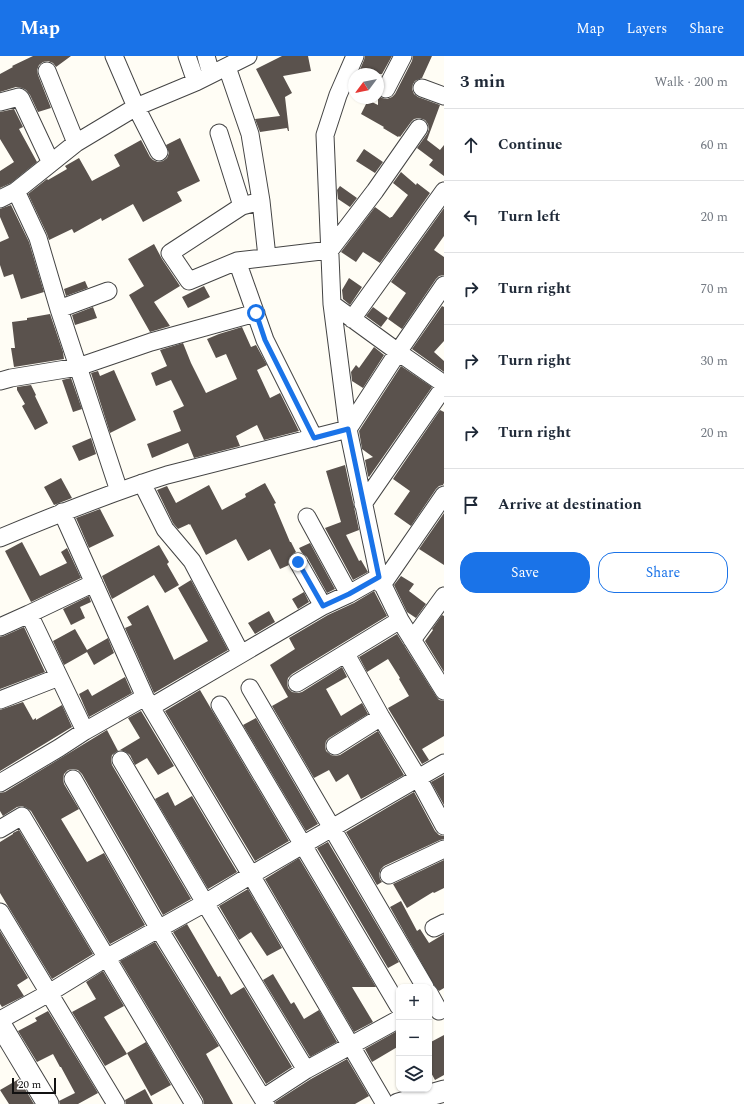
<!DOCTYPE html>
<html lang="en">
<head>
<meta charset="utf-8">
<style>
	:root { --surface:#fff; --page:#f2f2f3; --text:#1f2937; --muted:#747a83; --line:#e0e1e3; --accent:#1a73e8 }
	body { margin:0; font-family:Spectral,serif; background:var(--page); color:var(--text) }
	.controls { position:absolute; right:12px; bottom:12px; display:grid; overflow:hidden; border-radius:8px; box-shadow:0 1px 3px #0004 }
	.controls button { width:36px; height:36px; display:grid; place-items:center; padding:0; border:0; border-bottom:1px solid var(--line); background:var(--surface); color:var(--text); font:20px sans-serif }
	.compass { position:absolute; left:348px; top:12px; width:36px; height:36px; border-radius:50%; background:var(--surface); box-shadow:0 1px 3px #0004; rotate:238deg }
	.scale { position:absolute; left:12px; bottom:10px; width:44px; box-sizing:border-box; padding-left:4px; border:2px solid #111; border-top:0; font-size:11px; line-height:14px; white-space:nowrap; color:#111; -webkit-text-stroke:3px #fff; paint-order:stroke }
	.stop { position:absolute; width:12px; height:12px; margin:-9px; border:3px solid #1a73e8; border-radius:50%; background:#fff }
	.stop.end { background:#1a73e8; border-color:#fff; box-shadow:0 1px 4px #0008 }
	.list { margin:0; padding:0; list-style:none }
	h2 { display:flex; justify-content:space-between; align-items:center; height:52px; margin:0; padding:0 16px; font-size:17px }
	h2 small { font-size:13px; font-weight:400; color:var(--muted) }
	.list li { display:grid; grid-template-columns:26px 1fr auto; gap:12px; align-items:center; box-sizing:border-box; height:72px; padding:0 16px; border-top:1px solid var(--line) }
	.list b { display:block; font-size:15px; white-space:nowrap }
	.list em { font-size:13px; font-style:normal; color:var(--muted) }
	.actions { display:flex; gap:8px; padding:12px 16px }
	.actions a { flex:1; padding:9px 0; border:1px solid var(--accent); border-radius:16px; text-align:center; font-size:14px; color:var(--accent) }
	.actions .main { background:var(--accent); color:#fff }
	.icon { flex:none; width:22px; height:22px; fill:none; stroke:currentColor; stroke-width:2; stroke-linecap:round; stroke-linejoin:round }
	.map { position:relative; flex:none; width:444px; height:1048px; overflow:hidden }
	header { display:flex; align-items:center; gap:24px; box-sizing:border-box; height:56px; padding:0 20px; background:var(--accent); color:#fff }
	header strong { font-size:19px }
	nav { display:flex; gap:22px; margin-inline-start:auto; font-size:14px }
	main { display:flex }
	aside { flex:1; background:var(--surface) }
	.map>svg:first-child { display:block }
	.building { fill:#5a524d }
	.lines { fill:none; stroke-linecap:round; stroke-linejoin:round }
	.minor-casing { stroke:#444; stroke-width:19 }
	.tertiary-casing { stroke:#444; stroke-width:23 }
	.minor { stroke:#fff; stroke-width:17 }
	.tertiary { stroke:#fff; stroke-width:21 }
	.route { stroke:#1a73e8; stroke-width:5 }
</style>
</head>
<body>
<header>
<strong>Map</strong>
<nav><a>Map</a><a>Layers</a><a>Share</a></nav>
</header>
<main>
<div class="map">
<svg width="444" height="1048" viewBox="0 0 444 1048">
	<rect width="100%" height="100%" fill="#fffdf5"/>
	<!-- building -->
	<path class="building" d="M33 0H71L56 11 53 7 48 5 43 6 39 9 37 14 38 19 51 52 38 56 30 39 26 34 22 32 16 31 0 36V18L13 11 12 10Z
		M282 0H308L311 15 283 20 292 37 285 41 289 75H288L287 72 260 76 255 63 280 60 256 13Z
		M365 0H392L382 18H358L364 4Z
		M413 0H432L422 22 415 25 413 28 412 33 414 38 418 41 440 49 427 84 440 94 444 89V120L429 109 433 104 417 92 427 78 429 73 428 68 425 64 419 62 414 63 411 66 400 81 399 80 398 81 383 72 384 71 361 58 368 44 378 49V39L382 42 387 43 392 41 395 38 412 5Z
		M14 53 23 71 19 73 37 106 11 127 0 132V115L14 106 0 83V56Z
		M180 82 200 125 177 136 182 145 143 166 133 148 102 165 101 162 74 177 72 173 49 184 47 178 28 138 47 123 48 124 67 113 65 110 79 102 92 125 120 110 114 99 141 84 150 101 153 104 158 106 163 105 167 102 169 97 166 89Z
		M364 93 383 106 375 117 356 105Z
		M401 116 416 129 417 127 430 137 380 207 363 196 356 206 341 196 375 151 390 162 391 161H392L408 139 393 127Z
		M340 130 357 142 350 151 338 143 337 134Z
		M11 149 29 186 44 236 21 243 13 218 4 221 0 209V186L9 182 0 161V153Z
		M444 152V180L434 194 444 201V219L439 220 436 223 402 273 388 263 406 237 391 226Z
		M154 188 162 203 180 230 154 246 170 270 150 276 129 239 144 230 128 203Z
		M349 222 362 231 350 249 343 243 342 234Z
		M85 225 88 232 66 240 64 233Z
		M204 230 210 241 188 252 182 241Z
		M442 250 444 251V285L434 296 444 305V316L412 293Z
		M93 251 97 262 75 269 72 259Z
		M373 251 388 262 381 271 366 260Z
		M50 258 63 296 64 303 14 311 11 292H15L12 266 27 264V262Z
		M242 271 251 291 256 289 267 309 257 314 270 342 280 337 299 375 264 384 257 369 236 380 240 390 194 402 188 387 152 402 147 388 181 375 173 355 184 350 171 324 156 330 151 317 167 310 160 294 183 287 191 307 206 337 237 323 226 298 216 302 207 283 219 278Z
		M374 291 384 299 363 332 352 325 351 316 356 309 359 312Z
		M401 310 432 331 369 421 368 420 365 404 373 401 362 393 359 375Z
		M114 314 136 364 110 377 91 317 98 315 100 320Z
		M71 322 82 353 73 356 62 324Z
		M31 329 36 339 35 340 48 367 35 374 22 350 25 348 17 334V331Z
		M440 354 444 356V427L443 429 439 430 436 433 411 470 394 458 410 435 393 423Z
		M91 382 96 398 79 405 72 390Z
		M345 409 359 474 346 479 359 505 361 504 368 516 353 524 325 472 341 466 326 415Z
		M61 422 72 442 54 449 44 431Z
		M265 427 276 447 274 448 290 486H291L296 496 293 498 290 501 288 506 289 509 280 513 270 493 248 505 236 483 206 499 190 468 189 469V468L178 473 173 467 157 434 167 430 176 447 209 429 222 454 246 441 245 438Z
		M100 453 114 480 89 492 76 462Z
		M444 457V509L419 493Z
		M22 486 40 520 67 507 61 496 67 492 81 522 31 546 5 495Z
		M310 487 335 533 327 537 307 501 302 497 299 492Z
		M159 489 169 506 167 508 179 529 165 537 154 519 112 543 102 520Z
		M401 520 414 528 409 535 426 548 416 562 407 556 394 529Z
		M191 524 228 594 154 637 125 572 132 569 127 561 148 549 174 604 208 585 178 532Z
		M374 535 387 560 292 618 288 622 287 627 288 632 292 636 298 637 302 636 342 611 347 621 326 633 341 660 362 647 368 658 329 682 326 685 325 690 326 695 331 699 335 700 340 699 378 675 404 719 361 743 348 718 336 726 329 714 314 722 272 650 288 641 270 609 295 593 289 582 328 559 354 547Z
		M304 536 309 546 298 553 292 543Z
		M89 540 91 546 80 551 85 562 71 569 63 553Z
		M269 555 275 566 255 578 248 567Z
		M442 559 444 560V616L425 585 433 574 432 573Z
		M24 571 45 616 0 633V581L4 580Z
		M75 573 87 594 108 582 114 597 94 609 87 596 64 609 53 585Z
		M397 578 436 640 439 644 444 645V680L422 693 429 704 422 708 388 652 409 640 399 623 400 622 388 603 367 616 359 601Z
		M125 621 132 637 89 661 79 638 88 633 92 640Z
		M200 634 289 785 255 805 165 655Z
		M23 646 33 664 36 662V664L62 649 72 671 0 715V654Z
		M141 655 174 710 158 719 147 702 135 709 130 699 126 696 120 694 140 682 128 662Z
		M256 662 318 768 306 775 243 669Z
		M107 674 118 695 116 696 112 699 111 704 112 709 191 843 163 859 82 718 78 714 73 713 68 714 64 718 63 723 64 728 79 753 61 763 87 806 104 797 145 869 110 888 31 755 27 752 22 750 17 751 3 760 0 755V737L5 736Z
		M444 719V749L431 726Z
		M168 736 175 750 192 740 237 816 208 833 155 743Z
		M414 736 435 775 439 779 444 780V783L440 784 384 810 381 813 379 818 380 823 382 826 377 829 346 776Z
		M19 774 93 898 52 923 0 837V786L13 778V777Z
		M328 786 399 906 388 912 317 792Z
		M299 802 376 931H352L373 966 354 976 265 823Z
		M444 804V832L434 837 433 836 407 852 393 828Z
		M248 833 282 892 267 900 251 876 239 884 219 850Z
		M401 845 417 875 420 873 429 887 444 878V932L439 935 434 929 390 851Z
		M187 868 218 921 220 920 231 939 244 931 292 1011 266 1028 173 876Z
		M0 875 28 922 17 929 24 940 2 951 0 948Z
		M155 886 219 990 206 998 233 1048H204L203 1043 120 905Z
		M103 915 124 950 104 961 127 998 105 1010 72 956 96 943 86 926Z
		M273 918 291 948 294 946 304 963 319 954 337 986 310 1001 263 924Z
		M48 955 98 1037 78 1048H60L59 1045 75 1037 61 1011H60L53 998 37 1006 18 975 37 965 35 962Z
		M399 974V990L372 1006 365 993Z
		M444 979V1019L435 1024 429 1013V987Z
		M146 986 171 1029 151 1040 127 997Z
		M347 1003 369 1040 355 1048H276L275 1046 311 1023Z
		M19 1023 34 1048H9L0 1034Z
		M145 1033 153 1048H126L125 1044Z"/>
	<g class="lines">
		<!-- minor casing -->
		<g class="minor-casing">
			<path id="minor" d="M114 0 136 51 159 96
				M187 0 196 26
				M206 0 211 18
				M355 0 338 39 325 79 332 248 348 373 379 521 400 564 444 635
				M227 11 250 78 261 145 267 201
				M47 15 76 87
				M422 32 444 40
				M386 33 403 0
				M0 46 19 41 21 43 51 107
				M219 77 242 150
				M16 135 38 182 59 253 119 435
				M0 143 16 135 76 87 136 51 196 26 248 0
				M237 205 189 225 170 197 242 150 261 145
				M444 229 398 296 444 328
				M59 253 108 235
				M352 263 444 135
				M0 325 11 322 78 311 151 286 256 257
				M314 382 265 284 237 205 330 194 375 135 419 72
				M142 427 165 473 192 505 241 598
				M363 448 444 331
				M62 456 145 641 251 819 385 1048
				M307 461 349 538
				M0 482C55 459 110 437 167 419L348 373 398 296 332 248
				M298 506 323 550
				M382 529 444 439
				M29 558 85 675
				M0 571 29 558 94 527
				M412 584 444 540
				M346 598 381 661 418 722 444 770
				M297 627 400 564
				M250 632 425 931
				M0 644 59 621
				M220 649 399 951
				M151 651 323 550 349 538 379 521
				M335 690 381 661
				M121 704 205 847 306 1014
				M73 723 159 873 266 1048
				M0 727 59 692 85 675 145 641
				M0 773 22 760 194 1048
				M389 819 444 793
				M0 856 116 1048
				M434 872 444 867
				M429 937 439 955
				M0 964 49 937 106 902 205 847 251 819 444 707
				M263 1042 306 1014 399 963"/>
		</g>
		<!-- tertiary casing -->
		<g class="tertiary-casing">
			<path id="tertiary" d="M0 968 48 1048
				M398 1048 444 1035"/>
		</g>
		<!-- minor -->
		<use href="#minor" class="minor"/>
		<!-- tertiary -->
		<use href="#tertiary" class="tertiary"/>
	</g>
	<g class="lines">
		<!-- route -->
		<path class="route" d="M256 257 265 284 314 382 348 373 379 521 349 538 323 550 298 506"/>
	</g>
</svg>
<div class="controls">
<button>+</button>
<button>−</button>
<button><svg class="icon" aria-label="layers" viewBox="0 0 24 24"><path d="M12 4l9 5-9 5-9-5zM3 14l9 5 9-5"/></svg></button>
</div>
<svg class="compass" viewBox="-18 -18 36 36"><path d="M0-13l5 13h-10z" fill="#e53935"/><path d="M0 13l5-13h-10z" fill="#747a83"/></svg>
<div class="scale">20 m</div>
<div class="stop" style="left:256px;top:257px"></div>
<div class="stop end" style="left:298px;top:506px"></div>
</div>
<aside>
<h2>3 min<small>Walk · 200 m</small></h2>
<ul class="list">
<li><svg class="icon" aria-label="ahead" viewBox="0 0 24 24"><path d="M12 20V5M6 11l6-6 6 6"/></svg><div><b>Continue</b></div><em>60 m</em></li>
<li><svg class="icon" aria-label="left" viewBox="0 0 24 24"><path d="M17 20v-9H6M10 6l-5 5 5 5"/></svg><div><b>Turn left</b></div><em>20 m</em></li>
<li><svg class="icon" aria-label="right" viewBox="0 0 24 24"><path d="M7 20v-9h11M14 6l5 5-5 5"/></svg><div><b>Turn right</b></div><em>70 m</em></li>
<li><svg class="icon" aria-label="right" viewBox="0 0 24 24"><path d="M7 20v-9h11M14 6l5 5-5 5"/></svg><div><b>Turn right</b></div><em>30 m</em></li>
<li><svg class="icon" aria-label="right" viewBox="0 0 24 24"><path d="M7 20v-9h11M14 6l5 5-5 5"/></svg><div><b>Turn right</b></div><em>20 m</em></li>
<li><svg class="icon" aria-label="arrive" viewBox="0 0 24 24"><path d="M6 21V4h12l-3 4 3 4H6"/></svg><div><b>Arrive at destination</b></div></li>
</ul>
<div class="actions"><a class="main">Save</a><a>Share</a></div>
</aside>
</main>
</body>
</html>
